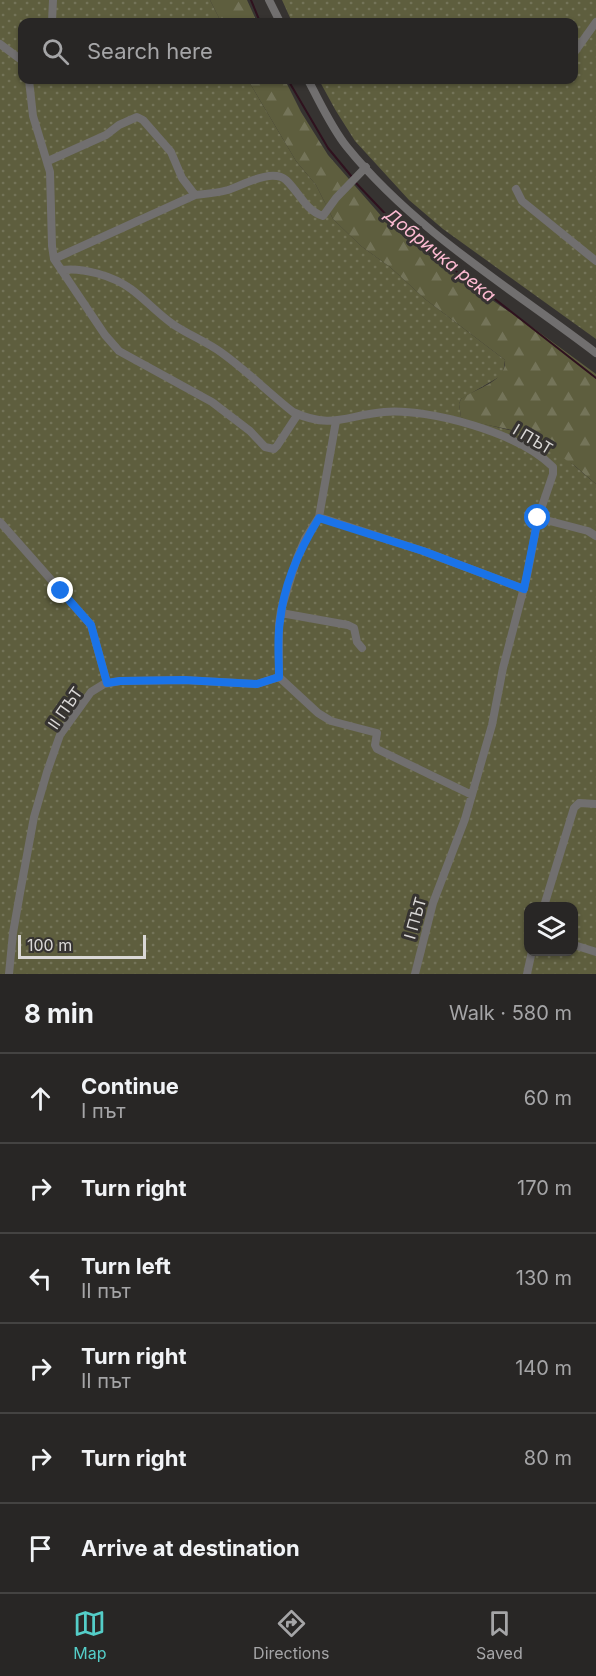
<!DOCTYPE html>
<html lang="en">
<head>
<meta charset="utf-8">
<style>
	:root { --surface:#282625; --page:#343232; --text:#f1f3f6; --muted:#a5a5a7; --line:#444342; --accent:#54cdc8 }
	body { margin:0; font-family:Inter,sans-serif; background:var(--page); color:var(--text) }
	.controls { position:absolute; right:18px; bottom:18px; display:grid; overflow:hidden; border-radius:12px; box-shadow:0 2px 4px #0004 }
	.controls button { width:54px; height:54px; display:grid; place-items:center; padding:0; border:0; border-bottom:2px solid var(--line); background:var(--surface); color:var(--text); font:30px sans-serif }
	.scale { position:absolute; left:18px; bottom:15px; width:128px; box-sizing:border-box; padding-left:6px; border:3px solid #dad8d7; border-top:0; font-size:16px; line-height:21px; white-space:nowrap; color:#dad8d7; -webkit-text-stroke:4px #363331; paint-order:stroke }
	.stop { position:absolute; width:18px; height:18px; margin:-14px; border:4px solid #1a73e8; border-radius:50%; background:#fff }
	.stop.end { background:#1a73e8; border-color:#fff; box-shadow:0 2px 6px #0008 }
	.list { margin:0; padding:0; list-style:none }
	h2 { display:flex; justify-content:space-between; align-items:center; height:78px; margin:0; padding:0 24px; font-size:26px }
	h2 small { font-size:20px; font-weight:400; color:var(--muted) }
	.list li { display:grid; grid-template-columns:39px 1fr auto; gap:18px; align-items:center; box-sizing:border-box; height:90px; padding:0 24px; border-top:2px solid var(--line) }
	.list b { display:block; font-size:22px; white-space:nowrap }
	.list p { margin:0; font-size:20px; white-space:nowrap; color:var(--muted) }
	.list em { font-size:20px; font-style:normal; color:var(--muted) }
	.icon { flex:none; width:33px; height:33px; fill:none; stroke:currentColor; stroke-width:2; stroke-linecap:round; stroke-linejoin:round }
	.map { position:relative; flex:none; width:596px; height:974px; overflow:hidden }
	.search { position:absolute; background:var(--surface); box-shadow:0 2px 4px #0004; left:18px; right:18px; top:18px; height:66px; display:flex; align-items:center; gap:15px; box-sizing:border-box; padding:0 21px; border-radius:12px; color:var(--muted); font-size:22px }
	.sheet { height:618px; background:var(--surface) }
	nav { display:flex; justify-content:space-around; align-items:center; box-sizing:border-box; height:84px; border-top:2px solid var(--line); background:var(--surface); font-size:16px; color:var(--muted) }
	nav a { display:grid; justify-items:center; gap:3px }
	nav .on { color:var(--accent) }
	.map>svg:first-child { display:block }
	.grass { fill:url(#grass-dots); fill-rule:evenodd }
	.forest { fill:url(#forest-firs) }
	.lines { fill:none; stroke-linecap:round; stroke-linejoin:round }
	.stream { stroke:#2f121e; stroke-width:2 }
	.minor { stroke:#716f6f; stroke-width:8 }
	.route { stroke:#1a73e8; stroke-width:8 }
	.labels { text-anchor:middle; stroke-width:6; stroke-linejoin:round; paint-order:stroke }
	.street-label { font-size:16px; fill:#dad8d7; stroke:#363331 }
	.water-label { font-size:18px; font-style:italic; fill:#fdbbd2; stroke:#363331 }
</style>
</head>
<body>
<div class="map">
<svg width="596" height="974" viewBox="0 0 596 974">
	<defs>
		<pattern id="grass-dots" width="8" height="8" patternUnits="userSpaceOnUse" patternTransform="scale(1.5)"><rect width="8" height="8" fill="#5e5e3e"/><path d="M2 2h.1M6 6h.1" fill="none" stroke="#747459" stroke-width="1.8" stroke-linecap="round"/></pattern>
		<pattern id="forest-firs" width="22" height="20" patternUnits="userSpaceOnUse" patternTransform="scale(1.5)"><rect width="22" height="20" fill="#5e5e3e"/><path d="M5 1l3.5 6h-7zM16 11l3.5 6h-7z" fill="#747459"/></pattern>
	</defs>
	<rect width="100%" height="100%" fill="#363331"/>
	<!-- grass -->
	<path class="grass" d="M0 0H210L221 22H22V80H248L296 161 316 185 333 219 361 246 390 267 425 299 505 360 503 373 499 377 461 399 459 404 461 417C484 426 509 428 532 437 556 447 576 468 596 484V974H0ZM528 906H574V951H528Z
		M282 0H596V339L443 229 409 200 355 141 336 111 319 80H574V22H292Z"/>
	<!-- forest -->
	<path class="forest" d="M210 0H247L257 22H221Z
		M248 80H285L301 112 328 155 390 226 449 271 532 327 596 374V484L575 466 534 438 512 430 468 421 461 417 459 404 461 399C476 388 507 382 505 360L425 299 390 267 361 246 333 219 316 185 296 161Z"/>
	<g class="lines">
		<!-- stream -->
		<path class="stream" d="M251 0 260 22
			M288 80 328 148 352 177
			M355 182 394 223 435 257 482 289 596 378"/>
		<!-- minor -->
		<path class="minor" d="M269 0 280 22
			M52 22 53 0
			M0 44 20 59
			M574 53 596 22
			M29 80 33 116 50 172 52 246 54 259 105 335 119 351 212 402 250 431 265 447 274 449 277 446 298 414
			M308 80C320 102 331 127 347 147 415 231 511 288 596 353
			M48 161 106 135 119 125 137 117 143 120 171 152 182 178 195 195C206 194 217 193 228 190 243 185 272 168 286 180 299 192 305 210 323 216L336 198 366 167
			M516 189 522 201 596 261
			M54 259 195 195
			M61 270C83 267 113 276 131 289 146 300 158 314 174 325 189 335 207 342 222 353 247 371 269 393 293 412 332 430 347 415 384 412 430 408 519 433 553 467V474L538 518 527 576 503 668 492 725 465 819 433 903 415 974
			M319 517 423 551 524 589
			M538 518 588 531 596 536
			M0 522 91 625 107 683
			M281 613 348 625 354 628 357 642 362 648
			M279 677 318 713 331 721 377 733 375 745 377 749 472 795
			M544 906 574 808 579 803 596 804
			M574 945 596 952
			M9 974 13 933 20 893 34 817 47 772 60 735 91 692 104 684 120 681 184 680 257 684 279 677V624L281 610 297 558 305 539 319 517 336 421
			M527 974 532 951"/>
	</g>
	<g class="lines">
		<!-- route -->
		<path class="route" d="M61 591 91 625 107 683 120 681 184 680 257 684 279 677C279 658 277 639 280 621 284 583 299 550 319 518L423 551 524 589 538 518"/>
	</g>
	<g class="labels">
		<!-- street labels -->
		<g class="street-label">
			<text transform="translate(533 439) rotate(31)" y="6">І ПЪТ</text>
			<text transform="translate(65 708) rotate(-55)" y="6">ІІ ПЪТ</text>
			<text transform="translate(415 918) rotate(-74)" y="6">І ПЪТ</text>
		</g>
		<!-- water labels -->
		<g class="water-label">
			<text transform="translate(440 255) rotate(39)" y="6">Добричка река</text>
		</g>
	</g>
</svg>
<div class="controls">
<button><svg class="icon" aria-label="layers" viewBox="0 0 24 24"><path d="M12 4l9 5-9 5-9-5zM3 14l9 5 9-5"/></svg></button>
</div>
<div class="scale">100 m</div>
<div class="stop" style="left:538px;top:518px"></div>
<div class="stop end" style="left:61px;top:591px"></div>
<div class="search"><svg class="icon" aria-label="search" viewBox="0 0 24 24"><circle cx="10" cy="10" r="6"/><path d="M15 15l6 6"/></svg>Search here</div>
</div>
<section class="sheet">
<h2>8 min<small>Walk · 580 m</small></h2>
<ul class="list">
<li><svg class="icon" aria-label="ahead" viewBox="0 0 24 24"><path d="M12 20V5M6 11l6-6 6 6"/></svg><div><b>Continue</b><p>І път</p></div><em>60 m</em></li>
<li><svg class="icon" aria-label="right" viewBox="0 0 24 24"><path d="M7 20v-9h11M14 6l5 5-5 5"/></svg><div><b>Turn right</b></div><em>170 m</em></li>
<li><svg class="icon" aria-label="left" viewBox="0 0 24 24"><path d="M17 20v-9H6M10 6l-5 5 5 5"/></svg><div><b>Turn left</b><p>ІІ път</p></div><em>130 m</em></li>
<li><svg class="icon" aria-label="right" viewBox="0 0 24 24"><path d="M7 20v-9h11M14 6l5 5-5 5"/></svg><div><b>Turn right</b><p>ІІ път</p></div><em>140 m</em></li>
<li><svg class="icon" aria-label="right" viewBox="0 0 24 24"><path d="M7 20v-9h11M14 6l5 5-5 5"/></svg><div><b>Turn right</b></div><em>80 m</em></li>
<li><svg class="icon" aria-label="arrive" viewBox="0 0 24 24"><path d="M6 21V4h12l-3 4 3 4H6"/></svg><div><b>Arrive at destination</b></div></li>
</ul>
</section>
<nav>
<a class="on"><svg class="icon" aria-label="map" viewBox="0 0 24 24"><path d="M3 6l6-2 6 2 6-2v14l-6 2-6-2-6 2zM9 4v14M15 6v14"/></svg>Map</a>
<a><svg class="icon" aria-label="directions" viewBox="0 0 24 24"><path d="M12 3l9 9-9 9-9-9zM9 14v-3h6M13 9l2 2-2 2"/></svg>Directions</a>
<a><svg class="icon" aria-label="saved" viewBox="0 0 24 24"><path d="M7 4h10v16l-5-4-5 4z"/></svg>Saved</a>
</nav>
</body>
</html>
